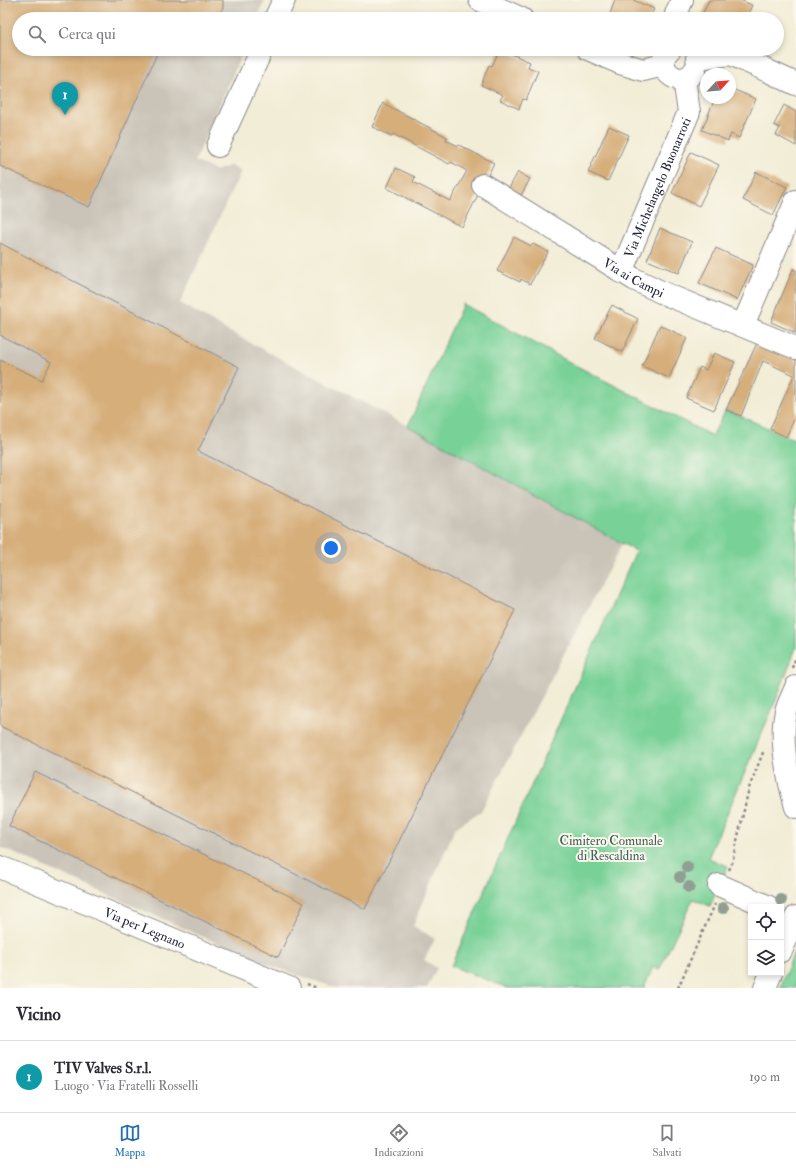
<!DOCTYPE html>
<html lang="it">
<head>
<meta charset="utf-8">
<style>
	:root { --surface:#fff; --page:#f2f2f3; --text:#2b2b33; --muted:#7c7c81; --line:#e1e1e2; --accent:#1f6fb2 }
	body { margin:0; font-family:"IM FELL Double Pica",serif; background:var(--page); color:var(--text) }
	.controls { position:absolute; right:12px; bottom:12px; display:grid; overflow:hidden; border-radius:0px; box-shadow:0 2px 6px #0003 }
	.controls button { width:36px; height:36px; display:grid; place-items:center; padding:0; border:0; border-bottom:1px solid var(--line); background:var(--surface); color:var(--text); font:20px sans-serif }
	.compass { position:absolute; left:700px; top:68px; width:36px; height:36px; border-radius:50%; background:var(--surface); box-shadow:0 2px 6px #0003; rotate:64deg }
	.you { position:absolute; left:331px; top:548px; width:14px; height:14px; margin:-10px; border:3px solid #fff; border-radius:50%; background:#1a73e8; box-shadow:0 0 0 6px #1a73e833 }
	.badge { display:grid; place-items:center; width:26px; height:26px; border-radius:50%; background:var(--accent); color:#fff; font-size:13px; font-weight:700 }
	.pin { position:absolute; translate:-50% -33px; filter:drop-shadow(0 1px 2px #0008) }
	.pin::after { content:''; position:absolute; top:21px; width:14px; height:12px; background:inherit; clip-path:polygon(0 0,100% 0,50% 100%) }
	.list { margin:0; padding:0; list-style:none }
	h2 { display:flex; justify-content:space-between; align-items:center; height:52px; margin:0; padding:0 16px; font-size:17px }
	h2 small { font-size:13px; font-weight:400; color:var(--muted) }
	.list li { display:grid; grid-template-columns:26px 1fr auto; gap:12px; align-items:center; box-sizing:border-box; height:72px; padding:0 16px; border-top:1px solid var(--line) }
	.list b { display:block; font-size:15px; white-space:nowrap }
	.list p { margin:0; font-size:13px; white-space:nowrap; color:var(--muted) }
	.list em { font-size:13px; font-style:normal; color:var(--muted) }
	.icon { flex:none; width:22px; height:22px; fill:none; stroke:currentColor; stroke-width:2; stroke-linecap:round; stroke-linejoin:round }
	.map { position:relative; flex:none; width:796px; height:988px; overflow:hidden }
	.search { position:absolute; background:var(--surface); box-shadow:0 2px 6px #0003; left:12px; right:12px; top:12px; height:44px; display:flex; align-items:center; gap:10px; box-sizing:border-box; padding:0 14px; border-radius:22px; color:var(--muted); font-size:15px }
	.sheet { height:124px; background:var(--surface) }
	nav { display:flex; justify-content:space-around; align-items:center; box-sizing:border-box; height:56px; border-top:1px solid var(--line); background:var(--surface); font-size:11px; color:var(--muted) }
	nav a { display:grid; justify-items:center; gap:2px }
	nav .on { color:var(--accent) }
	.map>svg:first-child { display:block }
	.industrial { fill:#c9c3b8 }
	.green { fill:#78d197; stroke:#4d7a69 }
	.building { fill:#d6ae7a }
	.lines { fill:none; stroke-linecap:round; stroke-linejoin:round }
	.minor-casing { stroke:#8a8888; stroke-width:24 }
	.path { stroke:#8a8888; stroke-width:2.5; stroke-dasharray:3 3; stroke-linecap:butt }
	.minor { stroke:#fff; stroke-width:22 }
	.tree { fill:#909f92 }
	.labels { text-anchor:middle; stroke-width:4; stroke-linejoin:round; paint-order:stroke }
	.street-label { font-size:13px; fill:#22223b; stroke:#fbf7ec }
	.park-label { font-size:13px; fill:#405f5b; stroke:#fbf7ec }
</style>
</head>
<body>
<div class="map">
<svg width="796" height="988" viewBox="0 0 796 988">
	<rect width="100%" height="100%" fill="#fbf7ec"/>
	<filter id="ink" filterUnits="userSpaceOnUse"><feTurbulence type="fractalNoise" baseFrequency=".025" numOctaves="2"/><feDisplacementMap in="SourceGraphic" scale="8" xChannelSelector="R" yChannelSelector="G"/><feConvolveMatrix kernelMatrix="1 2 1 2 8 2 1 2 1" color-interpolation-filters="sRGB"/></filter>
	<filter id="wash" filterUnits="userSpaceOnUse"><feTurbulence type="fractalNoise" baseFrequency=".012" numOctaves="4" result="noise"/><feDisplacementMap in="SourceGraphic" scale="16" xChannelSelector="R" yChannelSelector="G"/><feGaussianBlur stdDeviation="0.9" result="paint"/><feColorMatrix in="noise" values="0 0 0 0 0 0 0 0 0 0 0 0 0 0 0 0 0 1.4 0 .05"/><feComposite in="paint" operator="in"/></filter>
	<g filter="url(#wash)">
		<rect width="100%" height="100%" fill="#f2edd6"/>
		<!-- industrial -->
		<path class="industrial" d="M0 0H265L257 19H19V49H244L195 161 216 171 231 165 241 171 180 303 226 330 408 426 622 544 481 811 455 828 413 926 435 939 424 960 437 968 427 988H336L272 966 192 932 0 847Z"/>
		<!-- green -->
		<path class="green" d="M463 304 573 364 712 436 726 410 796 440V648L776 700 708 858 728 866 710 906 693 899 659 970 653 967 644 988H508L451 966 636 551 408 426Z
			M795 949 796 988H780Z"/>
		<g id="blocks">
			<!-- building -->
			<path class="building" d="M0 0H223V7L218 19H19V49H159L89 207 0 166Z
				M615 0H633L654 9 649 19H608Z
				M709 0H740L752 5 746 19H700Z
				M500 49 530 62 528 67 538 71 526 100 523 99 519 109 500 100 503 95 481 85 489 65 492 66Z
				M730 88 756 99 739 138 731 134 728 141 702 130 715 98H730Z
				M383 103 447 137 446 140 458 146 459 145 494 163 462 227 387 188 396 168 415 177 413 182 450 201 467 171 451 162 449 164 393 134 392 136 372 127Z
				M784 105 796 112V146L776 135 780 128 774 125Z
				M609 126 629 135 608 181 588 172Z
				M691 152 719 165 699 206 672 193Z
				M518 172 530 179 520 197 508 190Z
				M756 172 787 187 773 215 743 200Z
				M660 228 692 242 679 273 647 260Z
				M514 237 531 246 533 244 548 252 530 284 521 279 520 282 497 271Z
				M0 243 239 367 198 451 515 610 365 909 0 726V360L42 380 51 362 0 335Z
				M716 248 753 265 737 300 699 283Z
				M793 269 796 270V333L771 322Z
				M612 305 638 319 622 352 595 338Z
				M660 325 687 338 669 378 642 366Z
				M757 343 796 360V415L786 437 770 429 794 375 763 361 741 416 726 410Z
				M714 353 735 362 714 410 686 398 700 367 706 370Z
				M35 772 304 903 278 957 9 826Z"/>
		</g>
	</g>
	<g filter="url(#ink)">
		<use href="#blocks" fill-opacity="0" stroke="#8a8888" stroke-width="1"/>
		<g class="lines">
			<!-- minor casing -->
			<g class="minor-casing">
				<g id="minor">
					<path d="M480 0 522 19"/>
					<path d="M275 19 284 0"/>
					<path d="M676 19V14L682 0"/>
					<path d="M588 49 620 63 643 70 664 65"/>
					<path d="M670 49C650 66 681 93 695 70"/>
					<path d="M697 58 731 54 796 84"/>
					<path d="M218 146 262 49"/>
					<path id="s1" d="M483 185 634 279 663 293 796 348"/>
					<path id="s2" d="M621 272 689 112 684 79"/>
					<path d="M743 325 796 201"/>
					<path d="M796 687C793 695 788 704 786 712 779 741 788 779 796 807"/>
					<path id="s3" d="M0 867 289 988"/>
					<path d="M719 885 769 907"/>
					<path d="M781 951 796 917"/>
					<path d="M765 988 771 973"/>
				</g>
			</g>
			<!-- path -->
			<path class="path" d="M792 668 796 657
				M729 870 732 863 749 788 764 750
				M307 984 317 988
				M678 988 715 904"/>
			<!-- minor -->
			<use href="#minor" class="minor"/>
		</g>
		<!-- trees -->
		<g class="tree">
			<circle cx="687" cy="867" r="6"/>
			<circle cx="680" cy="877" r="6"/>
			<circle cx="689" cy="887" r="6"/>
			<circle cx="781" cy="900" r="6"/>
			<circle cx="723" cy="908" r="6"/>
		</g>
	</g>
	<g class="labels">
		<!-- street labels -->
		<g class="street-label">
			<text dy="5" stroke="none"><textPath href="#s2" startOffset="92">Via Michelangelo Buonarroti</textPath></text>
			<text dy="5" stroke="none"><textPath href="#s1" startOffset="177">Via ai Campi</textPath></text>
			<text dy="5" stroke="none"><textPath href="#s3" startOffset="157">Via per Legnano</textPath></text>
		</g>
		<!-- park labels -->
		<g class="park-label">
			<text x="611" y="845">Cimitero Comunale<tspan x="611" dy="15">di Rescaldina</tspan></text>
		</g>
	</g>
</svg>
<div class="controls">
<button><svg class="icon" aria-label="locate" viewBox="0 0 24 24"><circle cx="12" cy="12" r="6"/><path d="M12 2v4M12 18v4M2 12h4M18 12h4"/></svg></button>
<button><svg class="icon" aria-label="layers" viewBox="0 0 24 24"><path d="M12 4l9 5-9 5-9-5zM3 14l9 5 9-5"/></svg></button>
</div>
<svg class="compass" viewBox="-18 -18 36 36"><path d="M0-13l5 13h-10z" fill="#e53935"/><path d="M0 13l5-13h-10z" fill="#7c7c81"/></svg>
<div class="you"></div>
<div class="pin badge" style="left:65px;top:115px;background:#0f9aa8">1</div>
<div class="search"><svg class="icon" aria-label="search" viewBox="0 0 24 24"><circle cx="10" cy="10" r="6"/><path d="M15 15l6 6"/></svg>Cerca qui</div>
</div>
<section class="sheet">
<h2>Vicino<small></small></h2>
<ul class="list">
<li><span class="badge" style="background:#0f9aa8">1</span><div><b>TIV Valves S.r.l.</b><p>Luogo · Via Fratelli Rosselli</p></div><em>190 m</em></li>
</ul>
</section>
<nav>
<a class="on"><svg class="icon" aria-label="map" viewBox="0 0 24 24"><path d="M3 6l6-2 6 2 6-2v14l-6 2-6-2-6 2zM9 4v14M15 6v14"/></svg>Mappa</a>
<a><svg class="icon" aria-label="directions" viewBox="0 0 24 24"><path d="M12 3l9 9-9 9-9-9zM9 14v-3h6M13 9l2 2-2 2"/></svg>Indicazioni</a>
<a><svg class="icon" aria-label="saved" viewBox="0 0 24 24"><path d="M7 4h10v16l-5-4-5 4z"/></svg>Salvati</a>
</nav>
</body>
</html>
